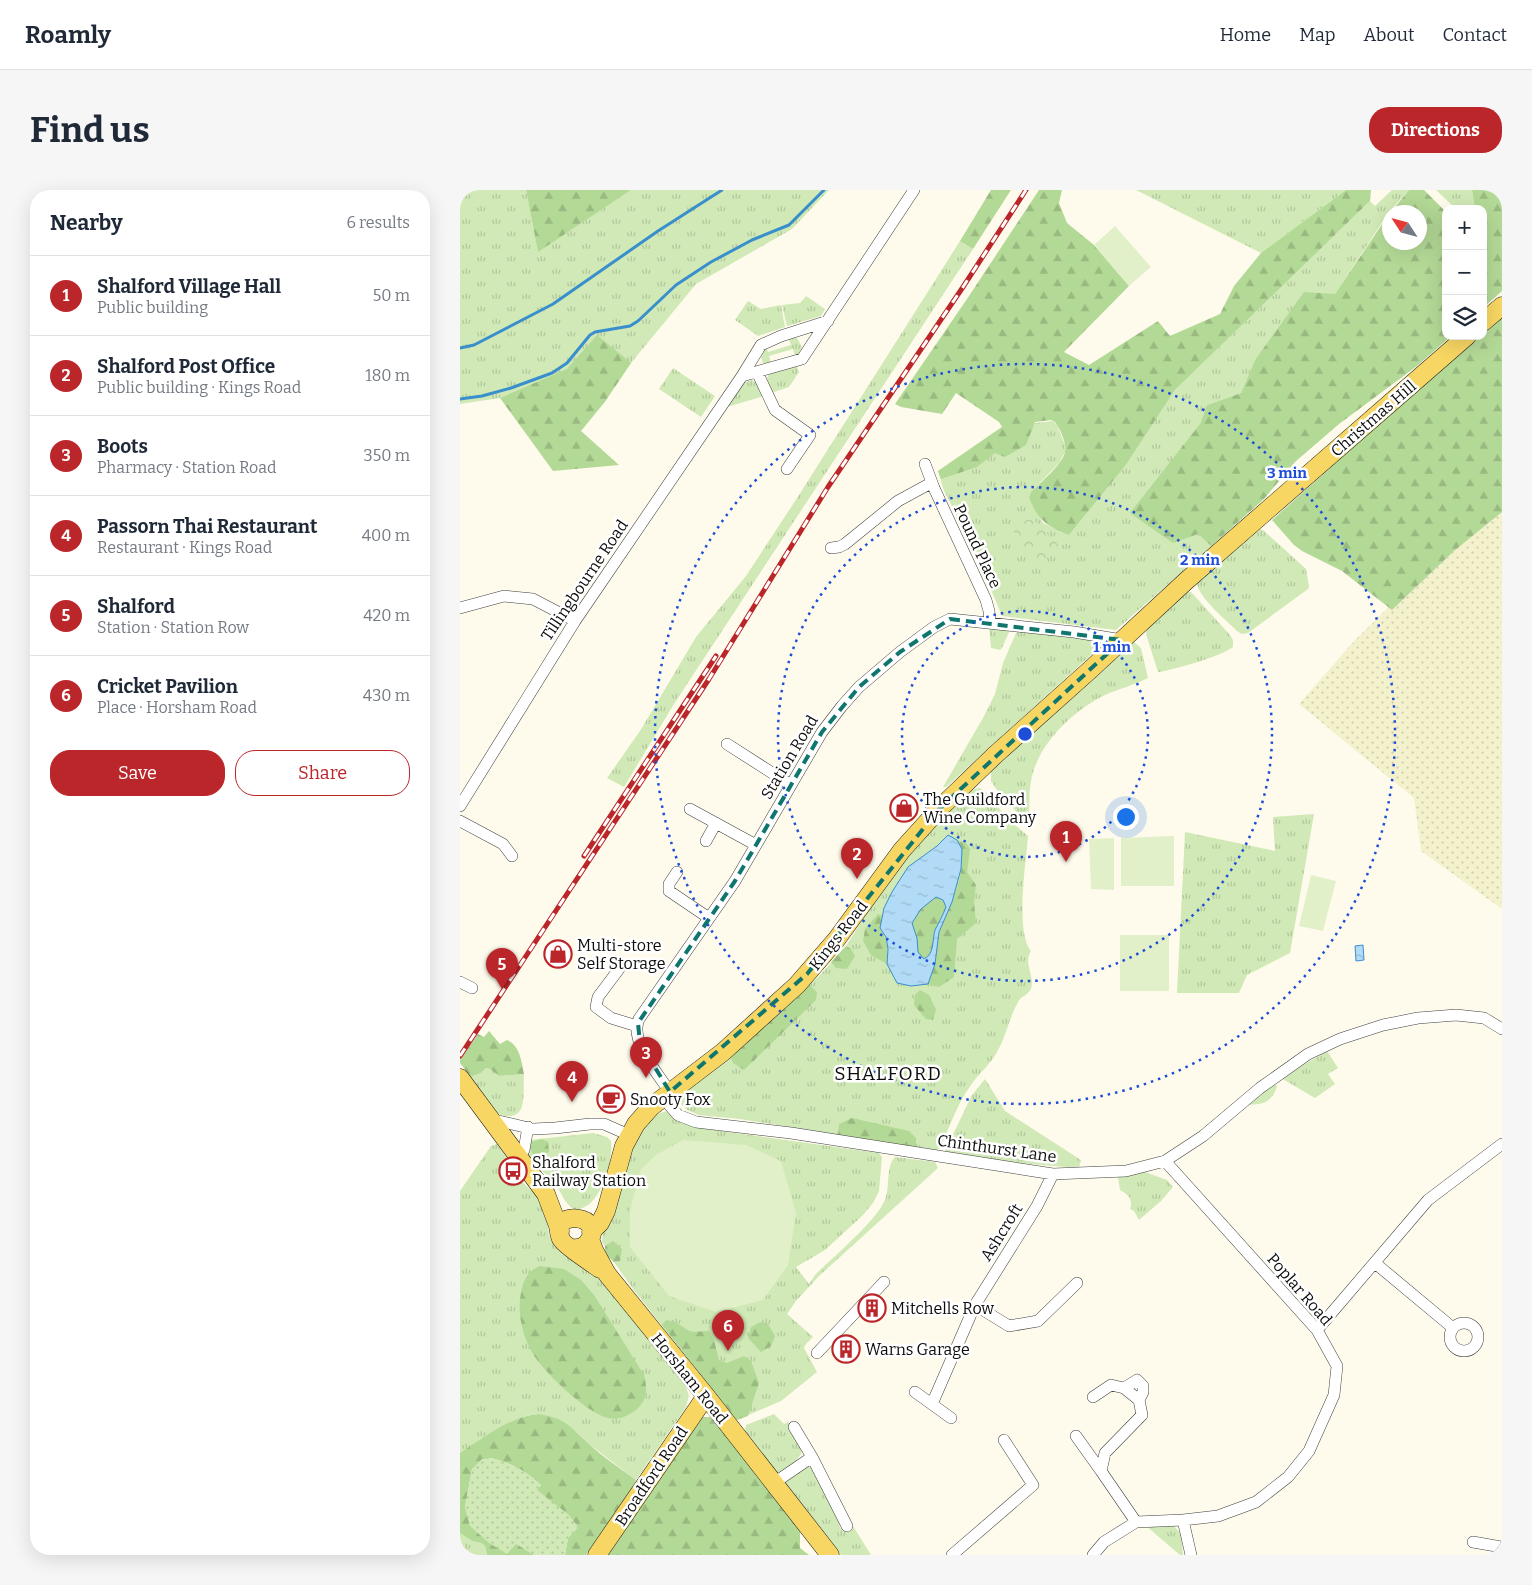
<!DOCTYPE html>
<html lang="en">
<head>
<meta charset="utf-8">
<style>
	:root { --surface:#fff; --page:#f6f6f7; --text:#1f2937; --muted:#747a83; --line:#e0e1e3; --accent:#bb262a }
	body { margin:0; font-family:Bitter,serif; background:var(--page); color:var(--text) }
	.controls { position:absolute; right:15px; top:15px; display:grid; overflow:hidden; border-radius:10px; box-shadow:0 5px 20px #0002 }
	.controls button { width:45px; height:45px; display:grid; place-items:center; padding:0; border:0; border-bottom:1px solid var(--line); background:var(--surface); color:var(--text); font:25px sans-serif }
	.compass { position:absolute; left:922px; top:15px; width:45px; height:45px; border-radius:50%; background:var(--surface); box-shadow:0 5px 20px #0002; rotate:306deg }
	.you { position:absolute; left:665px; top:626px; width:18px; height:18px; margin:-12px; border:4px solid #fff; border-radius:50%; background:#1a73e8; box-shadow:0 0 0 8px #1a73e833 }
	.badge { display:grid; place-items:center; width:32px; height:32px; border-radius:50%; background:var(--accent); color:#fff; font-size:16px; font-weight:700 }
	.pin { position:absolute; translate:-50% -41px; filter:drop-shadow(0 1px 2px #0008) }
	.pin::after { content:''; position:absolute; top:26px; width:18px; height:15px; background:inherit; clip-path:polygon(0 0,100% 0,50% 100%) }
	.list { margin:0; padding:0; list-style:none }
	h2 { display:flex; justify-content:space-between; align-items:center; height:65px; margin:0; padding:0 20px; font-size:21px }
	h2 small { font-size:16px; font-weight:400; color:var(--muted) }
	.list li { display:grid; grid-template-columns:32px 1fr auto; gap:15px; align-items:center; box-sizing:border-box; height:80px; padding:0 20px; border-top:1px solid var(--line) }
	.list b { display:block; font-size:19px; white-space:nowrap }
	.list p { margin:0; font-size:16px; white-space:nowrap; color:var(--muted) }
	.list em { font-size:16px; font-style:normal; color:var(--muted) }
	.actions { display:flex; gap:10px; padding:15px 20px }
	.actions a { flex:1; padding:11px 0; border:1px solid var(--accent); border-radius:20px; text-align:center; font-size:18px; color:var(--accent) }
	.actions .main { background:var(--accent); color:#fff }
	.icon { flex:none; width:28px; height:28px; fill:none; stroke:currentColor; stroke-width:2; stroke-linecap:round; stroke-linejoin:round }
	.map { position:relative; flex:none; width:1042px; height:1365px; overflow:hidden; border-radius:20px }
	header { display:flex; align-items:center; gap:30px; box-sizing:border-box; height:70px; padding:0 25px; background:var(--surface); border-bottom:1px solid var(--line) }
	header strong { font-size:24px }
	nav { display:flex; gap:28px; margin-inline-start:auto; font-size:18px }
	.intro { display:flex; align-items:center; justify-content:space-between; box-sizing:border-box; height:120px; padding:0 30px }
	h1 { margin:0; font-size:35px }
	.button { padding:12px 22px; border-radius:20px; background:var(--accent); color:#fff; font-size:18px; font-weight:700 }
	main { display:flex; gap:30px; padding:0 30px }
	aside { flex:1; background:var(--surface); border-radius:20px; box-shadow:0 5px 20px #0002 }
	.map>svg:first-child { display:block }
	.farmland { fill:url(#farmland-dots) }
	.grass { fill:url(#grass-tufts) }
	.forest { fill:url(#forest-firs) }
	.park { fill:url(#park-crowns) }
	.garden { fill:url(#garden-dots) }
	.pitch { fill:#e1f0c8 }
	.water { fill:url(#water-ripples); stroke:#398fcc; fill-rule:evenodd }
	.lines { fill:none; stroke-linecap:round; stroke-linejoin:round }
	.stream { stroke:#398fcc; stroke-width:3 }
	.minor-casing { stroke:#3f3f3f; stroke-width:12 }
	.primary-casing { stroke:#1d1d1d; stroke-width:19 }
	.minor { stroke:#fff; stroke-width:11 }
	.primary { stroke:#f7d663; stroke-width:18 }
	.rail-casing { stroke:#bb262a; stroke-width:5 }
	.rail { stroke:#fff; stroke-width:3; stroke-dasharray:9; stroke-linecap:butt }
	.marked { fill:none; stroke:#0f766e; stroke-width:4; stroke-dasharray:10 6; stroke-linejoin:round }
	.ring { fill:none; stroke:#1d4ed8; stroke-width:2.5; stroke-dasharray:2.5 5 }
	.labels { text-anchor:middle; stroke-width:5; stroke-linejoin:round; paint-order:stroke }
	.street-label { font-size:16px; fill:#0c0c0c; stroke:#fff }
	.poi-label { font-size:16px; fill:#0c0c0c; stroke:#fff; text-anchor:start }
	.quarter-label { font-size:19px; letter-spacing:1px; fill:#0c0c0c; stroke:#fff }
	.centre { fill:#1d4ed8; stroke:#fff; stroke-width:2.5 }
	.ring-label { font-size:15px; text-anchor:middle; font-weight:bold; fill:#1d4ed8; stroke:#fff; stroke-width:5; stroke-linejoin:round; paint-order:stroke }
</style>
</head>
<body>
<header>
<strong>Roamly</strong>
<nav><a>Home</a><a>Map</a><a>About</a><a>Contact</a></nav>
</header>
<div class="intro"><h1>Find us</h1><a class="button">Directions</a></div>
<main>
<aside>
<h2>Nearby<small>6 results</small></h2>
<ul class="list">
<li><span class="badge">1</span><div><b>Shalford Village Hall</b><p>Public building</p></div><em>50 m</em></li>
<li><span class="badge">2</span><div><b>Shalford Post Office</b><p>Public building · Kings Road</p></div><em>180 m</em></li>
<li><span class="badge">3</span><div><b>Boots</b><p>Pharmacy · Station Road</p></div><em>350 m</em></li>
<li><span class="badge">4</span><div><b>Passorn Thai Restaurant</b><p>Restaurant · Kings Road</p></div><em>400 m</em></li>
<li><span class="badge">5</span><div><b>Shalford</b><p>Station · Station Row</p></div><em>420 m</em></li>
<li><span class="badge">6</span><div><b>Cricket Pavilion</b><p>Place · Horsham Road</p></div><em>430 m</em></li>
</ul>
<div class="actions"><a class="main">Save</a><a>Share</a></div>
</aside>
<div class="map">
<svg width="1042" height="1365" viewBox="0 0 1042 1365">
	<defs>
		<pattern id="farmland-dots" width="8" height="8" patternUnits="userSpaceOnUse" patternTransform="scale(1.25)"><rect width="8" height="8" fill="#f4f1cd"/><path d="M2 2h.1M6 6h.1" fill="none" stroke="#d0cdaf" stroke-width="1.8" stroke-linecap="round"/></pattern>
		<pattern id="grass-tufts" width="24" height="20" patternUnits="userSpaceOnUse" patternTransform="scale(1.25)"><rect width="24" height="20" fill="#d0e9b6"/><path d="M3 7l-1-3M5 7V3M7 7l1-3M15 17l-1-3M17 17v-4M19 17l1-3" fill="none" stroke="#b1c79b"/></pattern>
		<pattern id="forest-firs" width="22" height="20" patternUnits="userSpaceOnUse" patternTransform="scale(1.25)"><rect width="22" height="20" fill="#b3d996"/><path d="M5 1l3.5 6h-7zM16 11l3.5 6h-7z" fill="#99b980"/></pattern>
		<pattern id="park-crowns" width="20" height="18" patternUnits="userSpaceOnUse" patternTransform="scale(1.25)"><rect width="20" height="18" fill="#d0e9b6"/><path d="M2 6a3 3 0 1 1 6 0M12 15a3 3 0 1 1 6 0" fill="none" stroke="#b1c79b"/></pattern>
		<pattern id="garden-dots" width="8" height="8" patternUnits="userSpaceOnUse" patternTransform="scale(1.25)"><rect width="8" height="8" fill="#d0e9b6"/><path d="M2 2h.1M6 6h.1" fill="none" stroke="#b1c79b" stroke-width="1.8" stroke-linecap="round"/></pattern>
		<pattern id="water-ripples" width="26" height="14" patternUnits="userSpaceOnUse" patternTransform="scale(1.25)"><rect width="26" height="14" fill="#b1dbf6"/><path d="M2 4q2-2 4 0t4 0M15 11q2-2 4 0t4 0" fill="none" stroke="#97bbd2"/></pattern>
	</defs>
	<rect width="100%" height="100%" fill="#fffbec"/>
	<!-- farmland -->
	<path class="farmland" d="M1042 322V719L961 661 954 608 839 514 895 450 929 417 932 420 994 361Z"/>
	<!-- grass -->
	<path class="grass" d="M0 0H66L78 61 171 0H369L332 39 236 94 171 173 144 213 51 204 40 208 0 214Z
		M676 0H886L801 63Z
		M932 0H949L929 22 875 104 795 170 781 203 747 215 740 234 738 344 751 356 656 440 542 426 513 357 484 301 478 281 542 237 593 231 597 235 605 255V262L599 273 571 302 569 307 583 333 609 345 666 275 715 200 910 11 915 16Z
		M976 0H1012L1015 19H996Z
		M500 51 513 59 214 514 164 597 147 588 180 541 236 447 286 386 339 305Z
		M346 106 365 119 361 126 327 136 322 115 340 113Z
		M288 111 301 119 321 115 325 137 298 146 275 130Z
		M328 147 337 148 342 157 337 166H335L333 159 309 166 311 173 310 174 303 173 300 165 305 155 308 162 331 155Z
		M336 175 339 182 329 197 311 203 307 188 310 183Z
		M213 178 255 206 241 227 199 199Z
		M291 190 300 194 304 206 267 217 282 194Z
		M799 339 803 340 846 379 849 397 848 399 788 443 782 444 777 441C766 430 738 407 737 393Z
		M725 402H731L770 445 773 450V457C764 465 711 481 698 482L686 444 687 438Z
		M529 437 545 438 549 442 542 458 540 460 531 458Z
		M565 439 637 449 642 455 486 597H483L523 528 535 504 543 473 556 443Z
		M674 452 681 458 688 488C674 495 659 499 645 505 613 521 581 551 572 586 568 602 570 620 569 636L537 600 531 591V578L670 453Z
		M519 598 525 601 548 629 568 646C566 672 555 742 571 761 563 773 575 786 571 799 568 805 560 807 558 812 549 828 546 847 537 862 530 875 519 883 511 895 497 914 490 936 480 958L476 961 280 929 238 925 226 919 217 910V905L250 882 334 810 361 784 386 756 419 704 458 654 495 612 511 600Z
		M854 624 830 763 787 785 779 803H717L725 642 815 661 813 627Z
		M867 861 878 878 868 884 875 894 855 908 821 888Z
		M26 878 30 879 39 886 64 884C63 894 65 906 62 916 61 921 57 925 51 926 31 929 19 901 11 887L21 883Z
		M525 889 545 921 621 970 619 978C574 975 529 971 484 963L512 905Z
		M814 892 817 897C810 915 801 914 785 915Z
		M208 921 247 939 419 963 422 967 419 1001 413 1013 403 1025 365 1060 336 1077 349 1094 355 1085C374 1066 413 1034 424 1012 431 998 425 977 435 967L475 972 478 978 359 1086 336 1111 327 1124 353 1147 346 1154 344 1158 357 1182 321 1211 277 1230 176 1103 154 1072 145 1064V1056L142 1052C142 1037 152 1027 157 1013 168 983 167 928 208 921Z
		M133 943 147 947 151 951C154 970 139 1023 114 1019 104 1013 103 1005 97 997 89 985 77 977 67 968L70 950Z
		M37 954 48 970 50 980 79 1008 88 1033 89 1046 95 1056 103 1064 116 1069 127 1076 153 1101 225 1195 229 1205 226 1217 176 1290 129 1254 116 1241 79 1224 69 1225 52 1231 0 1263V1001L31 956Z
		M685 982 707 990 713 997 701 1011 679 1030 674 1021 670 1019C673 1009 669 1005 660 1000L658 987Z
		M314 1224 324 1234 328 1232C346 1260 349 1263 320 1283L316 1282 285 1241 286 1235Z
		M346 1276H351L378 1325 380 1338 386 1340 393 1336 411 1365H381L325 1294 326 1289Z
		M686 1336H714L721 1344 723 1365H720Z
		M0 1343 12 1351 21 1353 25 1356 27 1365H0Z"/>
	<!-- forest -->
	<path class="forest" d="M66 0H171L78 62Z
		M531 0H551L513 59 500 51Z
		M579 0H602L599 13 607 33 634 55 669 96 604 162 629 175 698 131 710 146 760 124 774 96 801 63 886 0H911L910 11 715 200 666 275 609 345C587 336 578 331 569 307L571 302C580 293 603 274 605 262 607 253 600 239 595 232L591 230 575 232 566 255 545 267 535 263 517 277 481 289 478 281 542 237 539 232 496 203 482 224 441 217 435 214 507 109Z
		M949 0H964L986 22V146H991L957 176 879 234 835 272 804 309 751 356 738 344 713 353 670 323 740 234 747 215 781 203 795 170 844 102 875 104 929 24V52H959V22H931Z
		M1012 0H1042V101L1023 118V19H1015Z
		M1042 125V322L994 361 932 420 882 381 842 361 834 355 812 330 1018 146H1023V141Z
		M137 145 171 173 144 213 121 241 159 275 93 281 40 208 107 179Z
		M497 650 506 653 510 659 507 682 516 695 514 712 516 733 497 749 494 787 479 797 468 794C470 786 474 779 475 771 477 761 477 750 480 740 489 713 512 678 497 650Z
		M476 707 483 710 486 717C483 725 479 732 476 739 472 749 475 764 464 769L458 762 452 733 461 719Z
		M418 724 423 726 420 738C428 750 428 760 427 774L411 765 403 751 405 739Z
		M386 756 391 759 395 766 387 779 376 778 371 772Z
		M349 795 357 802 356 810 284 880 273 873 270 865Z
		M460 800 469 805 476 820 473 830 466 829 454 815 455 805Z
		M29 841 40 854 47 850C60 855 62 873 64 884L39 886 30 879 26 878 21 883 11 887 0 873V870L18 844 24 847Z
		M392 928 449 941 456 948V958L378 946 379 934Z
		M82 949 88 952 89 962 81 967 73 965 70 958 71 952Z
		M153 1051 162 1059 160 1071 154 1072 145 1064V1056Z
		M80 1076 104 1079 121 1090 134 1105 184 1185C187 1197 188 1207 179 1217 171 1225 159 1231 148 1228 126 1223 85 1183 73 1164 64 1149 58 1128 60 1110 62 1094 65 1082 80 1076Z
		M206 1130 215 1132 231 1142 249 1141 254 1150 259 1170 267 1173 284 1166 291 1171 299 1193 288 1226 277 1230 202 1135Z
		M300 1132 308 1134 315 1146 311 1156 301 1162 288 1148 291 1137Z
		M79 1224C106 1229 110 1236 129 1254 143 1267 160 1278 176 1290L172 1299 126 1365H105L108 1348 118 1337 77 1300 81 1295C64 1280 53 1274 31 1268L12 1279 5 1318 74 1365H27L25 1356 21 1353 12 1351 0 1343V1263C24 1248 50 1226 79 1224Z
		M241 1227H250L264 1240 340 1337V1358L349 1365H143Z"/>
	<!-- park -->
	<path class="park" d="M573 329 601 358 579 372 562 359 550 333Z"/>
	<!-- garden -->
	<path class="garden" d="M31 1268C53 1274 64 1280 81 1295L77 1300 109 1325 118 1337 108 1348 105 1365H74L56 1354 47 1364 29 1353 10 1336 5 1318 12 1279 22 1269Z"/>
	<!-- pitch -->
	<path class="pitch" d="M655 36 691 77 669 96 634 55Z
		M714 646V696H661V648Z
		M654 648V700L631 699 629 649Z
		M851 685 876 691 863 741 839 736Z
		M660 745H709V801H660Z
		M223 950 286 955 321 971 336 1023 328 1075 303 1110 256 1122 209 1106 170 1057V1020L181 979 196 965Z"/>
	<!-- water -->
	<path class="water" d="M488 645 497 650 502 659 501 679 492 712 479 742 475 774 468 794 451 796 437 793 427 774 428 759 426 747 420 738 424 718 432 702 448 677 477 656ZM476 707 483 710 486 717C483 725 479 732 475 740 472 749 475 764 464 769L458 762 457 748 452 733 461 719Z
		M903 755 904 770 896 771 895 756Z"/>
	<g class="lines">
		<!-- stream -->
		<path class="stream" d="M0 158 14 155 93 114 198 41 262 0
			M0 209 22 206 51 198 92 183 107 173 130 145 135 142 170 136 178 131 216 95 251 72 292 50 329 35 364 0"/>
		<!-- minor casing -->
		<g class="minor-casing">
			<path id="minor" d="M368 131 321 146 301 155 282 186 342 169 454 0
				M297 182 315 220 350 245 327 279
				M465 274 474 298 526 410 529 421 530 433
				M371 358 379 357 385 354 438 311 471 293
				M0 418 44 406 73 409 115 431
				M267 554 331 595
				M0 616 115 431 282 186
				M230 619 296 655
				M0 631 43 654 52 666
				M246 651 256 633
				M217 682 209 694V701L249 728
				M159 779 138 807 136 817 151 828 177 836
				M0 792 12 798
				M210 902C198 884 169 851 179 829L275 691 362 542 382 516 399 497 440 462 474 437 490 429 614 442 662 450
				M203 908 218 925 236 932 331 943 593 984 666 981 705 971 743 946 800 898 848 864 880 849 923 835 958 828 996 825 1024 828 1042 839
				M30 929 73 939 95 938 130 934H144L169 945
				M59 966 64 960 68 937
				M915 1073 993 1138
				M515 1115 549 1136 578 1131 617 1093
				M990 1147a14 14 0 1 1 28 0a14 14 0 1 1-28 0Z
				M857 1140 968 1010 1042 954
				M357 1163 424 1092
				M455 1202 491 1228
				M633 1207 651 1195 664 1198
				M472 1214 515 1115 577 1016 593 984
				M334 1237 352 1267
				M616 1246 641 1281
				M314 1293 352 1267 387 1336
				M723 1330 731 1365
				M676 1332 641 1281 645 1263 682 1225 679 1210 664 1198 677 1190 683 1196V1202L679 1210
				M1013 1352 1042 1357
				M492 1365 573 1295 544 1250
				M633 1365 644 1352 676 1332 723 1330 758 1326 796 1312 828 1287 849 1261 874 1205 877 1176 857 1140 705 971"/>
		</g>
		<!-- primary casing -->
		<g class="primary-casing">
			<path id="primary" d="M1023 132 1042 116
				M0 888 86 1004 100 1041
				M131 1042 140 1033 146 1021 164 956 176 934 191 917 263 862 337 795 376 750 442 660 479 619 535 565 631 479 726 391 1007 146
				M130 1049 134 1060 147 1084 246 1206 370 1365
				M111 1058C118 1059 124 1058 128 1052 148 1024 87 1018 101 1049 103 1054 133 1074 140 1079
				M137 1365 246 1206"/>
		</g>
		<!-- minor -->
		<use href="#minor" class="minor"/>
		<!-- primary -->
		<use href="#primary" class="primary"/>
		<!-- rail casing -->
		<g class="rail-casing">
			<path id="rail" d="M124 666 256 466
				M0 866 249 489 368 297 503 97 566 0"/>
		</g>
		<!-- rail -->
		<use href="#rail" class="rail"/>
	</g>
	<!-- marked area -->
	<path class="marked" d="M490 429 662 450 479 619 347 784 210 902 180 853 178 833 275 691 362 542 399 497 440 462Z"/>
	<!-- distance rings -->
	<g class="ring">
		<circle cx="565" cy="544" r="123"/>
		<circle cx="565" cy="544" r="247"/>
		<circle cx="565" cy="544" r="370"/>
	</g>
	<!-- icons -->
	<defs>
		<g id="shop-ring" transform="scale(1.4375)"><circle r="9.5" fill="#fff" stroke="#bb262a" stroke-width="1.5"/><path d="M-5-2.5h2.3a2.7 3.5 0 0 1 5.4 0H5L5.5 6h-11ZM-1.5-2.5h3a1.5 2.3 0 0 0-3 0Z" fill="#bb262a"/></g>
		<g id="cafe-ring" transform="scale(1.4375)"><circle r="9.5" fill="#fff" stroke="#bb262a" stroke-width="1.5"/><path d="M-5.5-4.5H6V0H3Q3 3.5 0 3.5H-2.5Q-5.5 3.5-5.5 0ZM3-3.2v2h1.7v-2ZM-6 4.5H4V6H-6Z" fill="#bb262a"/></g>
		<g id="bus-ring" transform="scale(1.4375)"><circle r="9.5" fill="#fff" stroke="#bb262a" stroke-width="1.5"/><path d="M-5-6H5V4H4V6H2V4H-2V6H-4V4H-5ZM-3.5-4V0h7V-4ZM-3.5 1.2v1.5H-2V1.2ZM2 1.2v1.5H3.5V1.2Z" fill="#bb262a"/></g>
		<g id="building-ring" transform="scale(1.4375)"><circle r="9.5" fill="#fff" stroke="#bb262a" stroke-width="1.5"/><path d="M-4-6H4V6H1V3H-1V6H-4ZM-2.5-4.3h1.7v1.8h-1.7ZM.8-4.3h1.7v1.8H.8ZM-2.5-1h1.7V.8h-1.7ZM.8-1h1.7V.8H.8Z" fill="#bb262a"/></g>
	</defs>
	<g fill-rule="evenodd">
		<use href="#shop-ring" x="444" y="618"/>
		<use href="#shop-ring" x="98" y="764"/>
		<use href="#cafe-ring" x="151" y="909"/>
		<use href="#bus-ring" x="53" y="981"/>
		<use href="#building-ring" x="412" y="1118"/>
		<use href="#building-ring" x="386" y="1159"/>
	</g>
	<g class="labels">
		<!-- street labels -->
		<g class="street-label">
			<text transform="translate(913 228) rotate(-41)" y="6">Christmas Hill</text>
			<text transform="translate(518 356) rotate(65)" y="6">Pound Place</text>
			<text transform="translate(124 390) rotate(-56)" y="6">Tillingbourne Road</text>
			<text transform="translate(329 567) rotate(-59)" y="6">Station Road</text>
			<text transform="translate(378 745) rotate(-52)" y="6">Kings Road</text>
			<text transform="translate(537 958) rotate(8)" y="6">Chinthurst Lane</text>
			<text transform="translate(541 1042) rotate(-58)" y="6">Ashcroft</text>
			<text transform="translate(840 1099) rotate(49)" y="6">Poplar Road</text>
			<text transform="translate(230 1188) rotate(51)" y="6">Horsham Road</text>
			<text transform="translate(191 1286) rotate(-56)" y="6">Broadford Road</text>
		</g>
		<!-- poi labels -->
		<g class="poi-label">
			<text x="463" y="615">The Guildford<tspan x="463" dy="18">Wine Company</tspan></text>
			<text x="117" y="761">Multi-store<tspan x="117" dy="18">Self Storage</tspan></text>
			<text x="170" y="915">Snooty Fox</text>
			<text x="72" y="978">Shalford<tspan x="72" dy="18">Railway Station</tspan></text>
			<text x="431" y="1124">Mitchells Row</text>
			<text x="405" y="1165">Warns Garage</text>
		</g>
		<!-- quarter labels -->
		<g class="quarter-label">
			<text x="428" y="890">SHALFORD</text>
		</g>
	</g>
	<circle cx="565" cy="544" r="8" class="centre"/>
	<g class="ring-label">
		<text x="827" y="288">3 min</text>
		<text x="740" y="375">2 min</text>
		<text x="652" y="462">1 min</text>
	</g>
</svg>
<div class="controls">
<button>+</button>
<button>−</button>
<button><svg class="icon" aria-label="layers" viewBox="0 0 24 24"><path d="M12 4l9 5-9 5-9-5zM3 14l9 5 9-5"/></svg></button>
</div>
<svg class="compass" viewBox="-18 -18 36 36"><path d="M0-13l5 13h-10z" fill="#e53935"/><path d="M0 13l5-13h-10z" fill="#747a83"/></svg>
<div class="you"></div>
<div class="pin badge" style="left:606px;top:672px">1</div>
<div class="pin badge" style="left:397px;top:689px">2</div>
<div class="pin badge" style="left:186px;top:888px">3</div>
<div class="pin badge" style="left:112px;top:912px">4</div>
<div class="pin badge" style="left:42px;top:799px">5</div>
<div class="pin badge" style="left:268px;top:1161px">6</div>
</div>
</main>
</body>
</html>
